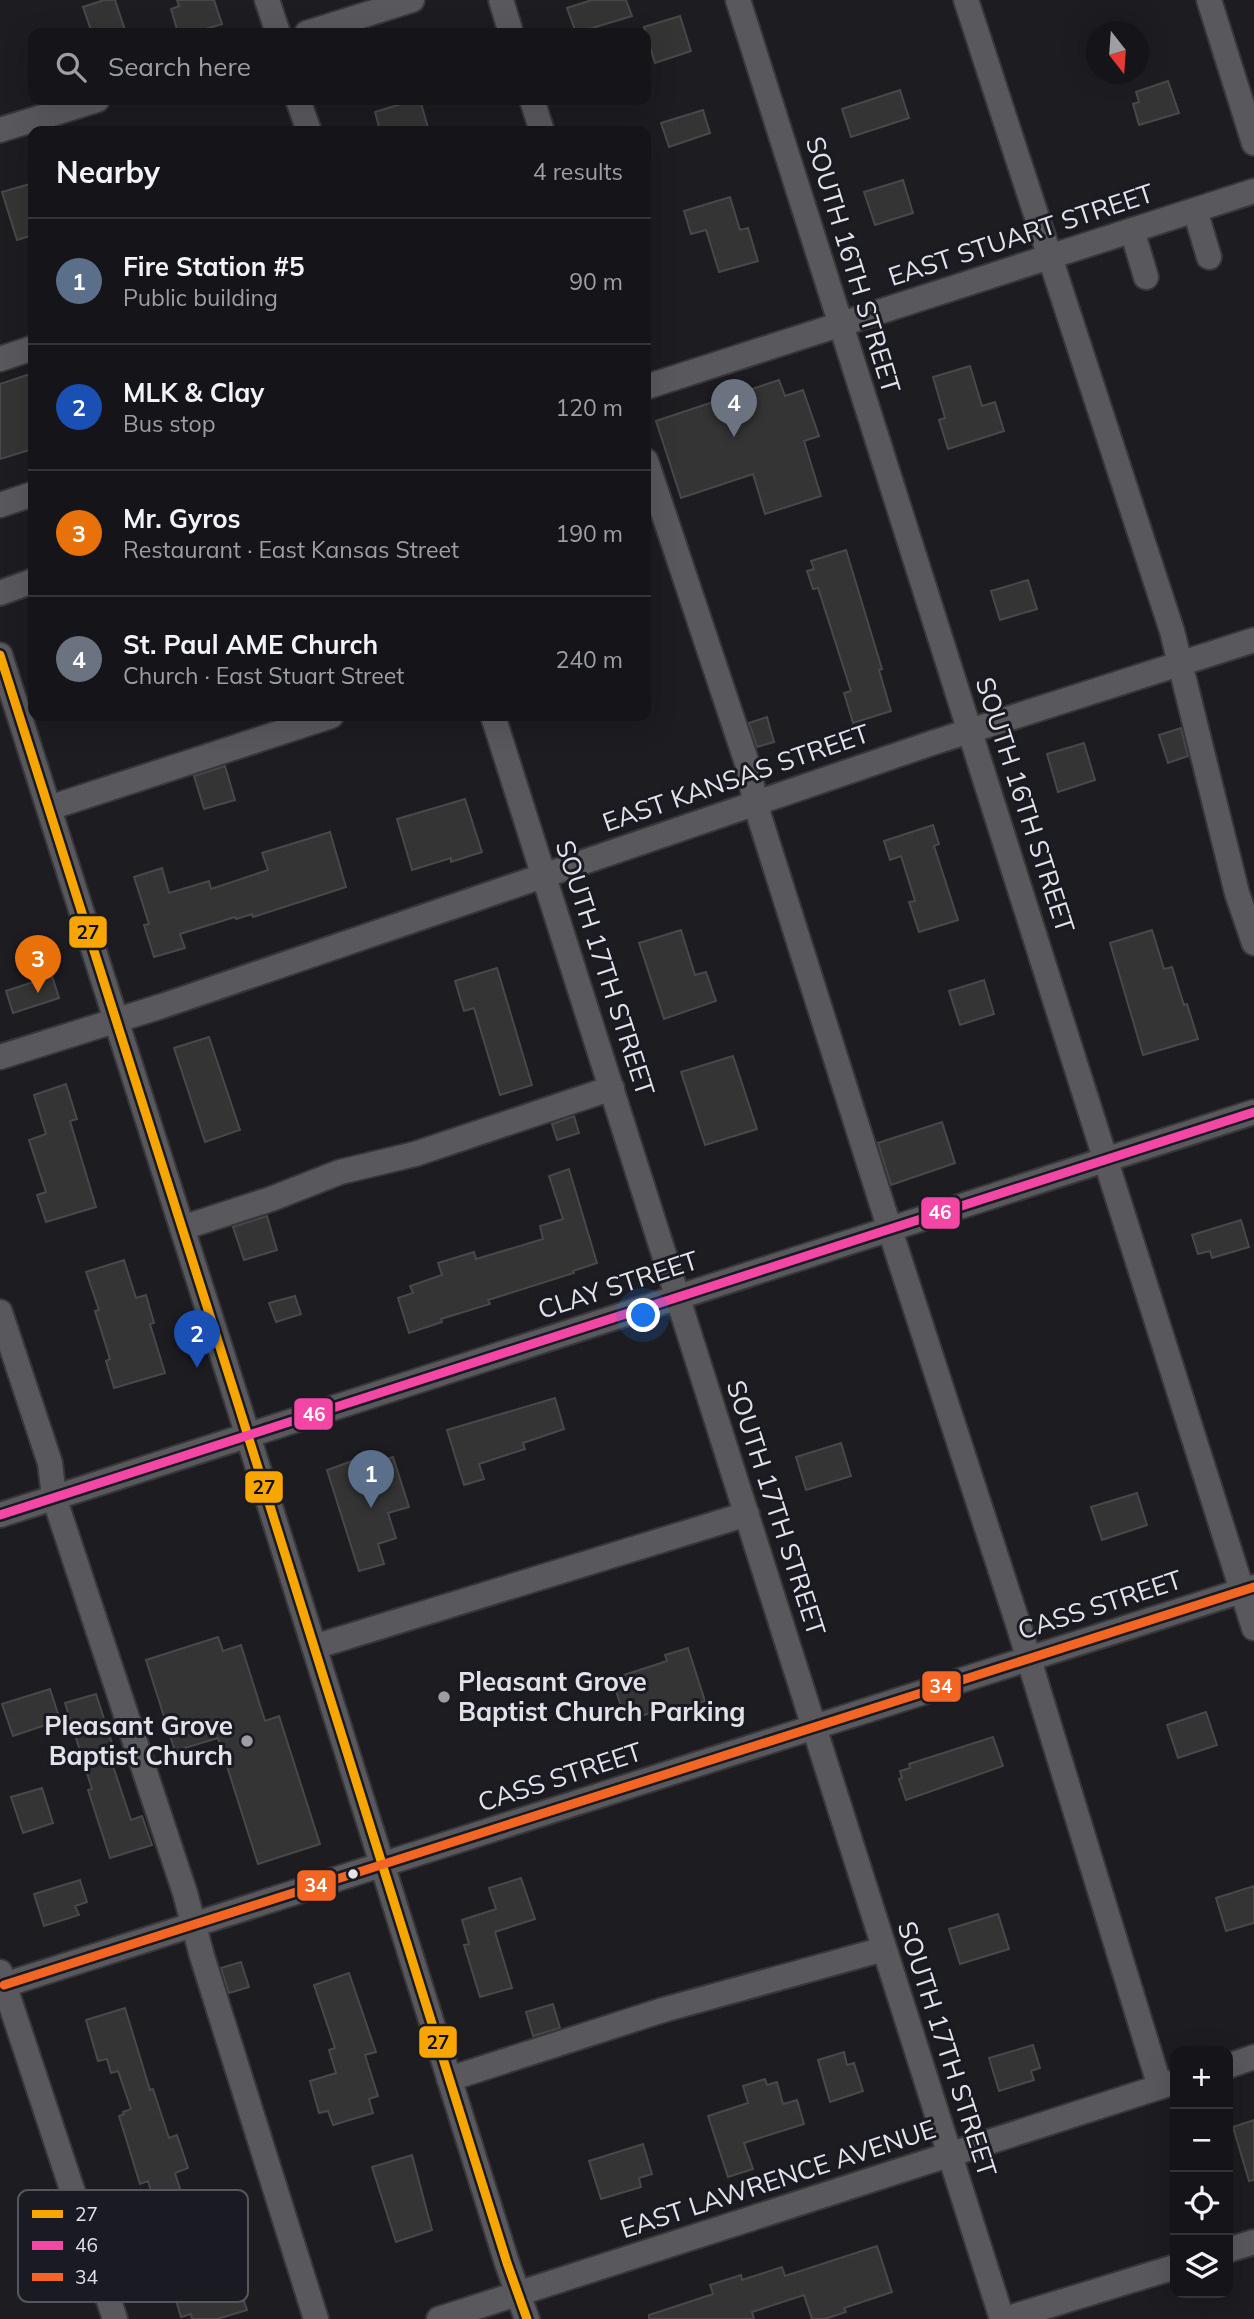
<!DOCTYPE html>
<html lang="en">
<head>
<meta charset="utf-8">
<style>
	:root { --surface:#151519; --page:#1e1e22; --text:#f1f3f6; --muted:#9d9fa2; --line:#343438; --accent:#9d9da3 }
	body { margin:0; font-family:Mulish,sans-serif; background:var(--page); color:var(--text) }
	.controls { position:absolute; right:21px; bottom:21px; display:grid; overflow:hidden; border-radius:14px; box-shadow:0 7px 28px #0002 }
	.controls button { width:63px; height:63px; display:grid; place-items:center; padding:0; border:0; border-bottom:2px solid var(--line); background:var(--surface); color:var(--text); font:35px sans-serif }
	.compass { position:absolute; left:1086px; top:21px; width:63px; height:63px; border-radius:50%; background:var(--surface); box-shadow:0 7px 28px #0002; rotate:163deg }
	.you { position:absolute; left:644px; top:1316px; width:24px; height:24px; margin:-18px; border:5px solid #fff; border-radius:50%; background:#1a73e8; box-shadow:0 0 0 10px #1a73e833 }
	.badge { display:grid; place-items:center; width:46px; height:46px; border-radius:50%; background:var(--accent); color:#fff; font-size:23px; font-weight:700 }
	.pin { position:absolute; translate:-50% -58px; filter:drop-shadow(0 2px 4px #0008) }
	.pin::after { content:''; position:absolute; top:37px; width:24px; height:21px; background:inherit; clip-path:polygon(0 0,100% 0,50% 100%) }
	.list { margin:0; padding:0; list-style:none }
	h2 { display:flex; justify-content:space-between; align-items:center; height:91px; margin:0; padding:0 28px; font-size:30px }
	h2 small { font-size:23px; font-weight:400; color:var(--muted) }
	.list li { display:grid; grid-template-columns:46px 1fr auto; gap:21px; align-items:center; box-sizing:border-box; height:126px; padding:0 28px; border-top:2px solid var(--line) }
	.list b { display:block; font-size:26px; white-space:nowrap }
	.list p { margin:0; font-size:23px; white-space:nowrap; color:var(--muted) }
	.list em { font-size:23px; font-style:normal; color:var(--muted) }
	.icon { flex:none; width:38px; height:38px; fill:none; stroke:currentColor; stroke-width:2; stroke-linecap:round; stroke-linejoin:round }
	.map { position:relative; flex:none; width:1254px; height:2319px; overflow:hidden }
	.search { position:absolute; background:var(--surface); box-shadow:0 7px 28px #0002; left:28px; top:28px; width:623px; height:77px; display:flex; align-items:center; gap:18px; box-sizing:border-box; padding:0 24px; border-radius:14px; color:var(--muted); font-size:26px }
	.panel { position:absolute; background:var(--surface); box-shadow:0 7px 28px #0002; left:28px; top:126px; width:623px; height:595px; border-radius:14px }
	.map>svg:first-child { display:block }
	.building { fill:#353434; stroke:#494848; stroke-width:2 }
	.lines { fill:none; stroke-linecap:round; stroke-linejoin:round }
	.minor-casing { stroke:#37363a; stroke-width:28 }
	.minor { stroke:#59595d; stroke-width:24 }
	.bus-1-casing { stroke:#1a1a23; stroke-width:14 }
	.bus-2-casing { stroke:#1a1a23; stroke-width:14 }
	.bus-3-casing { stroke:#1a1a23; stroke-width:14 }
	.bus-1 { stroke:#f7a600; stroke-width:9 }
	.bus-2 { stroke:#f346a5; stroke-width:9 }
	.bus-3 { stroke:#f26522; stroke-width:9 }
	.poi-dot { fill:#9d9da3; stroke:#1a1a23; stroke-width:2.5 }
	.bus-dot { fill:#e3e2e9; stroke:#1a1a23; stroke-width:2.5 }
	.labels { text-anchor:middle; stroke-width:6; stroke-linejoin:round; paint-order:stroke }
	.street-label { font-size:26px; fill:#e3e2e9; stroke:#1a1a23 }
	.poi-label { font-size:26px; font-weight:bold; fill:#e3e2e9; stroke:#1a1a23; text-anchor:start }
	.key { fill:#1a1a23; stroke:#56565e; stroke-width:2 }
	.key-label { font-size:19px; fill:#e3e2e9 }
	.line-badge { stroke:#1a1a23; stroke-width:2.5 }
	.badge-label { font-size:19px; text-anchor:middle; font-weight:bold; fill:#fff }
	.pale-badge-label { font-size:19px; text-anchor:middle; font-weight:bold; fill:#111 }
</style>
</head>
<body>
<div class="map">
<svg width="1254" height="2319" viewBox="0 0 1254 2319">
	<rect width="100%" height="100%" fill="#1c1c21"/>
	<!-- building -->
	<path class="building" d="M104 0H115L126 33H92L83 7Z
		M177 0H214L222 24 193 33H178L171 9 179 6Z
		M592 0H626L632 16 576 33 567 8Z
		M680 16 691 51 655 63 644 27Z
		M1168 81 1179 113 1139 125 1133 104 1139 102 1136 92Z
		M900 90 909 118 851 137 842 109Z
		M414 100H420L429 131H380L375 112Z
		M703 110 710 133 669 147 661 123Z
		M903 180 913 213 875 225 864 192Z
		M33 183V235L17 240 2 192Z
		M730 197 740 230 748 228 758 261 719 272 706 230 691 234 684 211Z
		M970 366 982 406 995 402 1004 431 948 449 939 420 945 418 933 377Z
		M33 373V449L0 459V384Z
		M779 380 785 396 803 390 819 436 804 441 821 496 765 514 753 474 681 498 656 421Z
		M846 550 882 669 879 670 891 711 853 723 844 693 851 691 818 588 813 589 807 571 814 569 811 561Z
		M1028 580 1037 609 1000 620 991 591Z
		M767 717 774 742 757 747 749 723Z
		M1181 728 1188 756 1168 763 1159 735Z
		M1084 743 1095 780 1058 792 1047 754Z
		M225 766 235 800 204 809 194 776Z
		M465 799 482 852 451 862V858L412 870 397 819Z
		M933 825 939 844 934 846 958 920 919 932 909 902 915 901 901 856 890 860 884 841Z
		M330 832 346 887 253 917 252 914 236 919 235 917 180 934 185 948 154 957 144 925 149 924 134 877 162 868 169 893 209 881 211 889 268 870 262 853Z
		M681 930 695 975 706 972 716 1001 664 1019 639 943Z
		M1152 930 1164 969 1172 967 1184 1005 1187 1004 1198 1039 1143 1055 1110 943Z
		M497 968 532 1085 500 1095 474 1008 464 1011 455 981Z
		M52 976 59 998 13 1013 6 991Z
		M984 980 994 1014 960 1025 949 991Z
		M209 1037 240 1130 205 1142 174 1048Z
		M733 1056 757 1129 705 1145 681 1072Z
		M66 1084 77 1119 70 1121 96 1207 46 1222 37 1195 46 1192 29 1140 46 1134 34 1095Z
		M574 1116 579 1133 557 1140 552 1124Z
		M942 1122 955 1163 891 1185 878 1143Z
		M569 1169 597 1263 573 1271 574 1273 488 1300 490 1304 441 1319 442 1322 409 1333 398 1298 413 1293 410 1286 442 1275 438 1263 474 1252 476 1259 543 1239 540 1226 563 1219 549 1176Z
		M267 1216 277 1250 244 1260 233 1227Z
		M1241 1220 1249 1247 1212 1258 1210 1251 1198 1254 1192 1235Z
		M124 1260 136 1298 146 1295 154 1323 150 1324 165 1373 114 1388 106 1361 110 1359 95 1311 99 1310 86 1272Z
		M295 1296 301 1314 276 1322 269 1303Z
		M555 1398 564 1429 523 1443 525 1449 479 1464 484 1479 464 1485 447 1430Z
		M841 1443 851 1476 806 1490 796 1457Z
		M393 1457 409 1507 388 1513 396 1538 378 1544 384 1564 359 1571 327 1470 352 1461 355 1469Z
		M1137 1493 1147 1525 1102 1540 1091 1507Z
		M218 1637 223 1651 241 1645 265 1721 279 1716 320 1844 258 1864 218 1738 175 1751 146 1660Z
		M688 1648 705 1701 673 1711 672 1706 626 1721 612 1679 667 1661 665 1655Z
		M50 1689 60 1720 13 1736 2 1704Z
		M96 1694 117 1759 111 1760 131 1820 142 1816 152 1845 110 1858 88 1790 92 1789 65 1703Z
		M1206 1712 1217 1745 1178 1758 1167 1725Z
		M993 1737 1003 1766 906 1800 899 1779 902 1778 900 1771 910 1768 909 1764Z
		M42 1788 53 1823 23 1833 11 1797Z
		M521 1878 535 1919 495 1932 512 1988 480 1997 464 1945 469 1944 462 1920 496 1909 489 1888Z
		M80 1880 87 1902 75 1906 79 1915 44 1926 34 1894Z
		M1254 1886V1923L1226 1931 1216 1898Z
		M998 1914 1009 1949 960 1964 949 1929Z
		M241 1962 249 1987 229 1993 221 1968Z
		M349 1973 376 2052 365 2055 378 2096 369 2099 373 2113 333 2125 328 2111 319 2113 310 2081 336 2073 329 2050 335 2048 314 1985Z
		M553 2004 560 2028 533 2036 526 2012Z
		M125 2008 150 2090 153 2089 169 2138 177 2135 188 2168 175 2173 187 2211 191 2209 216 2283 231 2279 235 2290 240 2289 247 2310 217 2319H192L191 2314 181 2317 175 2297 177 2296 158 2236 168 2233 156 2194 152 2195 148 2181 140 2184 119 2116 124 2114 123 2112 131 2109 118 2071 111 2073 107 2059 98 2061 86 2020Z
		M1033 2045 1040 2068 1031 2071 1034 2080 999 2091 989 2058Z
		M844 2052 847 2065 854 2063 863 2091 830 2102 818 2060Z
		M765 2079 767 2085 777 2082 783 2104 797 2100 804 2124 744 2143 753 2169 728 2177 708 2116 748 2103 743 2086Z
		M1254 2120V2180L1249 2181 1233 2127Z
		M643 2144 652 2174 639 2178 641 2187 601 2199 589 2161Z
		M412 2155 432 2230 396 2242 372 2167Z
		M877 2246 892 2292 844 2308 846 2312 825 2319H812L804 2295 752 2312 754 2319H649V2315L713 2294 710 2285 741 2275 742 2280 782 2267 785 2276Z"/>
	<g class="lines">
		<!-- minor casing -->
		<g class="minor-casing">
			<path id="minor" d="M267 0 278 33
				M501 0 511 33
				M738 0 1254 1628
				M966 0 1172 631 1237 893 1254 943
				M1209 0 1254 143
				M307 33 412 0
				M298 100 309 131
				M532 100 542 131
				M0 130 97 100
				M1195 210 1209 257
				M1132 230 1146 277
				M0 359 33 348
				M646 387 1254 191
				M646 461 749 769 755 803 890 1230 1019 1627 1160 2087
				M0 505 33 494
				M0 593 33 581
				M0 655 238 1404 507 2263 527 2319
				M493 716 1002 2319
				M49 808 331 716
				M0 1057 162 1006 932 743 1254 640
				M182 1228 271 1199 340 1172 415 1154 612 1088
				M0 1312 50 1463 54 1497 185 1893 202 1956 316 2319
				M0 1515 1254 1112
				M314 1647 747 1514
				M0 1972 115 2319
				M4 1985 1254 1587
				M1228 2066 1254 2057
				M449 2079 663 2010 884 1949
				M1228 2250 1254 2242
				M439 2319 1175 2082
				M1005 2319 1175 2267"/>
		</g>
		<!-- minor -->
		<use href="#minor" class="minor"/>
		<!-- bus-1 casing -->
		<g class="bus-1-casing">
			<path id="bus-1" d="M0 655 238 1404 507 2263 527 2319"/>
		</g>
		<!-- bus-2 casing -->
		<g class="bus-2-casing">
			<path id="bus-2" d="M0 1515 1254 1112"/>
		</g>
		<!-- bus-3 casing -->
		<g class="bus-3-casing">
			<path id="bus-3" d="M4 1985 1254 1587"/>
		</g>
		<!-- bus-1 -->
		<use href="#bus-1" class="bus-1"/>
		<!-- bus-2 -->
		<use href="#bus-2" class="bus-2"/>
		<!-- bus-3 -->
		<use href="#bus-3" class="bus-3"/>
	</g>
	<!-- markers -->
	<g class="poi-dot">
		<circle cx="444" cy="1697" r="7"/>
		<circle cx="247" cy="1741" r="7"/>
	</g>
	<circle class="bus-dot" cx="353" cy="1874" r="6"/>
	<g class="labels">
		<!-- street labels -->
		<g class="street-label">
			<text transform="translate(1021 235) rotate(-18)" y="9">EAST STUART STREET</text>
			<text transform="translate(853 265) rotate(73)" y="9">SOUTH 16TH STREET</text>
			<text transform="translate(736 778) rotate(-19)" y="9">EAST KANSAS STREET</text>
			<text transform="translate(1025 805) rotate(72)" y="9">SOUTH 16TH STREET</text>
			<text transform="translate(605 968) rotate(72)" y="9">SOUTH 17TH STREET</text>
			<text transform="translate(618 1285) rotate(-18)" y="9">CLAY STREET</text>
			<text transform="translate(776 1508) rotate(72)" y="9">SOUTH 17TH STREET</text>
			<text transform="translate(1100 1605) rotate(-18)" y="9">CASS STREET</text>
			<text transform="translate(560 1777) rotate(-18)" y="9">CASS STREET</text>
			<text transform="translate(947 2049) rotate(72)" y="9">SOUTH 17TH STREET</text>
			<text transform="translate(778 2179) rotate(-18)" y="9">EAST LAWRENCE AVENUE</text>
		</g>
		<!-- poi labels -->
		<g class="poi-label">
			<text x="458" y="1691">Pleasant Grove<tspan x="458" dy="30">Baptist Church Parking</tspan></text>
			<text x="233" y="1735" text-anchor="end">Pleasant Grove<tspan x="233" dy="30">Baptist Church</tspan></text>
		</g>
	</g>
	<!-- legend -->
	<rect x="18" y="2190" width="230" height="112" rx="10" class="key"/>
	<rect x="32" y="2210" width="31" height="8" fill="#f7a600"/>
	<rect x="32" y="2241" width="31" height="9" fill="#f346a5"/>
	<rect x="32" y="2273" width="31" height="8" fill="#f26522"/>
	<g class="key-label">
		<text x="75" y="2221">27</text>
		<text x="75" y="2252">46</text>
		<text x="75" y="2284">34</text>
	</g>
	<g class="line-badge">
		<rect x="68" y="915" width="40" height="34" rx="7" fill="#f7a600"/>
		<rect x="920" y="1196" width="41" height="34" rx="7" fill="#f346a5"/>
		<rect x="293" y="1397" width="41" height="34" rx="7" fill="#f346a5"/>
		<rect x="244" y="1470" width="40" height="34" rx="7" fill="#f7a600"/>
		<rect x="921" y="1670" width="41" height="33" rx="7" fill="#f26522"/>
		<rect x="296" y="1869" width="41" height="33" rx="7" fill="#f26522"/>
		<rect x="418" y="2025" width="40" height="34" rx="7" fill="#f7a600"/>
	</g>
	<g class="badge-label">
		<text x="940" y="1219">46</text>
		<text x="314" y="1421">46</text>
		<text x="941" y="1693">34</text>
		<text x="316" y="1892">34</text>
	</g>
	<g class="pale-badge-label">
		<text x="88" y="939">27</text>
		<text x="264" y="1494">27</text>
		<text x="438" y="2049">27</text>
	</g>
</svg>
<div class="controls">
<button>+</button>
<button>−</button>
<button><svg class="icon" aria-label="locate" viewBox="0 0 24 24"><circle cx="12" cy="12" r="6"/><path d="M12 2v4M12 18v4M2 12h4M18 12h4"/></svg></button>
<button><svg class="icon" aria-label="layers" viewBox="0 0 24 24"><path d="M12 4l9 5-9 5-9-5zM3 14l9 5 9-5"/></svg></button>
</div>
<svg class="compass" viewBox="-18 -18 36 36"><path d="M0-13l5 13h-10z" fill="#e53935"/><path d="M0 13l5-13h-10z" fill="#9d9fa2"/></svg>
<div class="you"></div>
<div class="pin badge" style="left:371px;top:1508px;background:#5c6f8a">1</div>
<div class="pin badge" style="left:197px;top:1368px;background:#1a4fb4">2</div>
<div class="pin badge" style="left:38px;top:993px;background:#e8710a">3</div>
<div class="pin badge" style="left:734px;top:437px;background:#6b7280">4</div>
<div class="search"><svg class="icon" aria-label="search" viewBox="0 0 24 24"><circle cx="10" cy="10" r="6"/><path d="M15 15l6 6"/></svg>Search here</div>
<section class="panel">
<h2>Nearby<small>4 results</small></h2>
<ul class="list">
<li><span class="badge" style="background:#5c6f8a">1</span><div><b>Fire Station #5</b><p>Public building</p></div><em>90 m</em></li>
<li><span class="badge" style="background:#1a4fb4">2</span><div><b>MLK &amp; Clay</b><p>Bus stop</p></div><em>120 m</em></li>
<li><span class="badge" style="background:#e8710a">3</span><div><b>Mr. Gyros</b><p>Restaurant · East Kansas Street</p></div><em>190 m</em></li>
<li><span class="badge" style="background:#6b7280">4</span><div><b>St. Paul AME Church</b><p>Church · East Stuart Street</p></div><em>240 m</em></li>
</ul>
</section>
</div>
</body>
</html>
